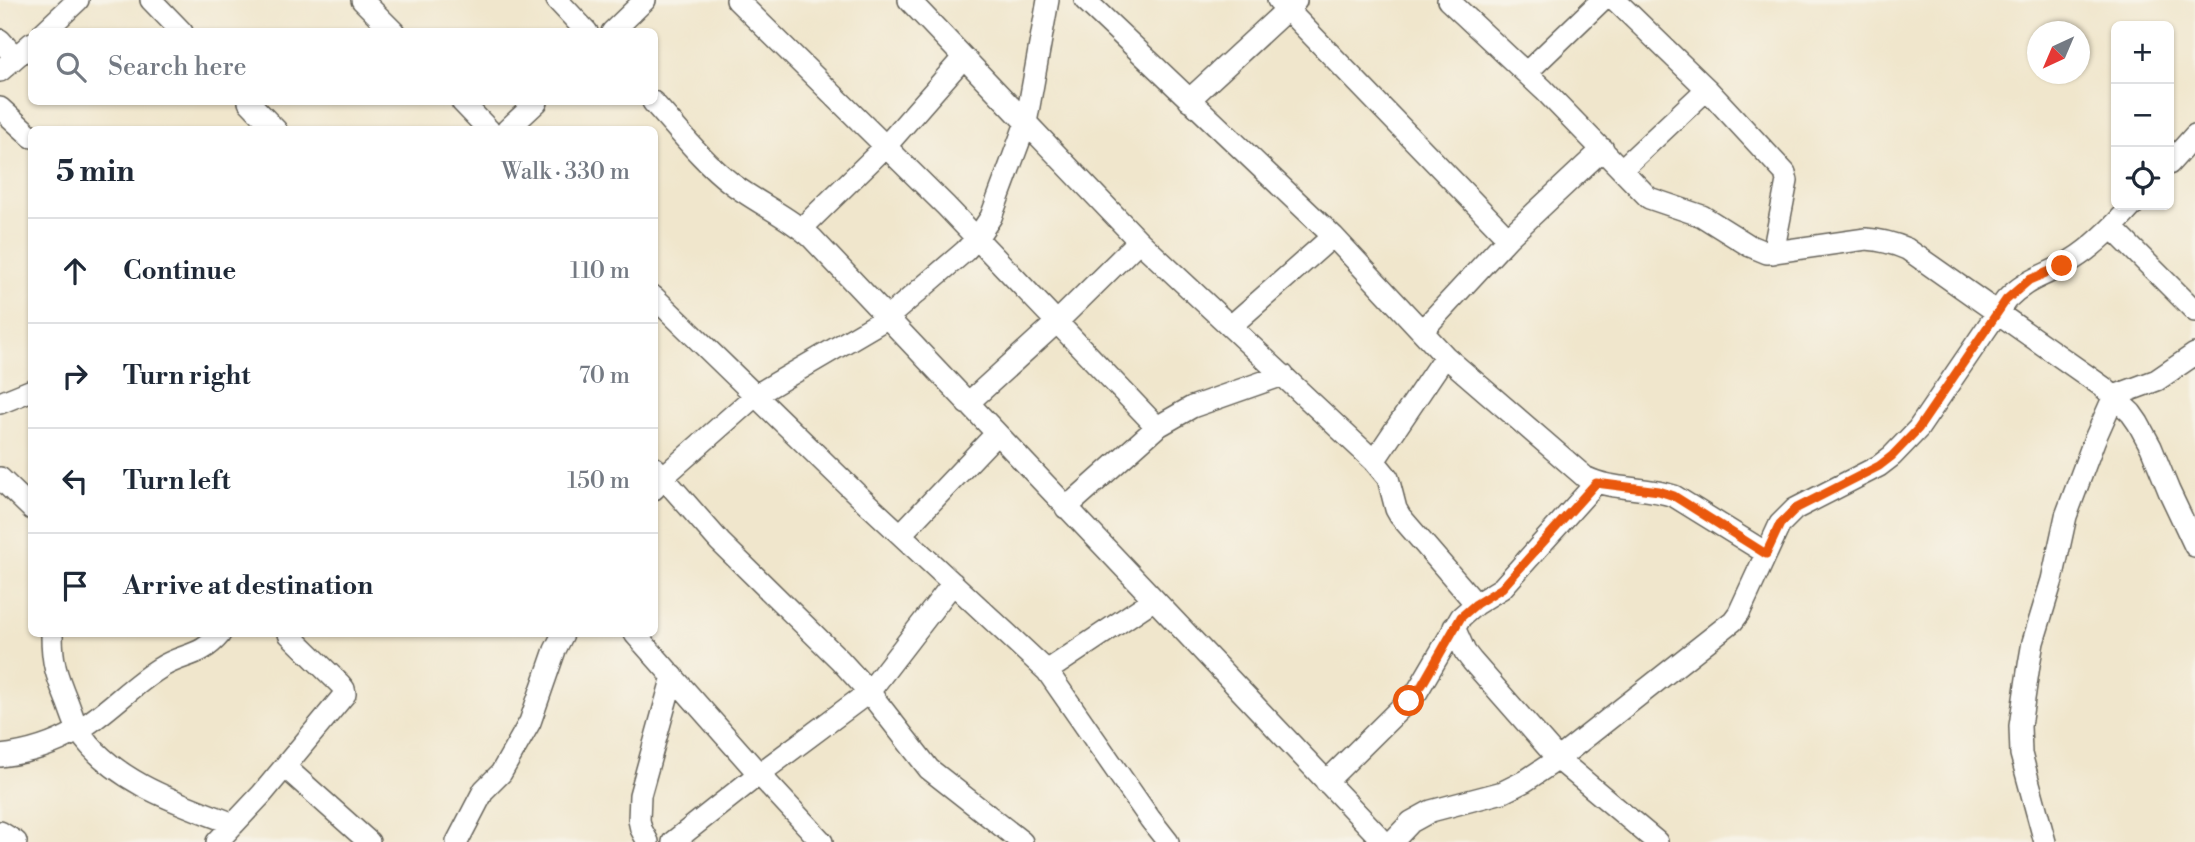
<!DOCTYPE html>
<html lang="en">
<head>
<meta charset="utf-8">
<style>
	:root { --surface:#fff; --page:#f6f6f7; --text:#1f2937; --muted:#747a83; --line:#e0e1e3 }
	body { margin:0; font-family:"Libre Bodoni",serif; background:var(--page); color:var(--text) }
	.controls { position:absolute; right:21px; top:21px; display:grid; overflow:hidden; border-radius:10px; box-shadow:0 2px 5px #0004 }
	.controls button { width:63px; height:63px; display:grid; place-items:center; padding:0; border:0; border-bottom:2px solid var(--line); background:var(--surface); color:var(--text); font:35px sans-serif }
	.compass { position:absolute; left:2027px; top:21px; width:63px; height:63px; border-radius:50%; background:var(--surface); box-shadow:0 2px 5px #0004; rotate:224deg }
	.stop { position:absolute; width:21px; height:21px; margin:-16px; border:5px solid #ea580c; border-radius:50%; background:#fff }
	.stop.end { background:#ea580c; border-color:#fff; box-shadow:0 2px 7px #0008 }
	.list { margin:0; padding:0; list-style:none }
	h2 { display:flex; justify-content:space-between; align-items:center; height:91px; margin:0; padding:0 28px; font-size:30px }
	h2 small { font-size:23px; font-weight:400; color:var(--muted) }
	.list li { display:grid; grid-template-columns:46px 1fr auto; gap:21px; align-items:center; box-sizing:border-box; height:105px; padding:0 28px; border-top:2px solid var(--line) }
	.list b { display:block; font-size:26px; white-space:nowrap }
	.list em { font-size:23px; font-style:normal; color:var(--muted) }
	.icon { flex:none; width:38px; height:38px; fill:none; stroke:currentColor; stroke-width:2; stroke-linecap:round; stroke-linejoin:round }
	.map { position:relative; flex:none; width:2195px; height:842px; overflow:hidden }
	.search { position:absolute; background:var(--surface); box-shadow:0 2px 5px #0004; left:28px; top:28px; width:630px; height:77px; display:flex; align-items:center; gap:18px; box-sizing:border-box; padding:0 24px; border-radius:10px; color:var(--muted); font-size:26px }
	.panel { position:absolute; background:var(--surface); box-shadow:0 2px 5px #0004; left:28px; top:126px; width:630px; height:511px; border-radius:10px }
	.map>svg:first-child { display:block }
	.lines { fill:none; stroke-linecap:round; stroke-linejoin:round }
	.minor-casing { stroke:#66635a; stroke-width:24 }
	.minor { stroke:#fff; stroke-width:21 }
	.route { stroke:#ea580c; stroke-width:9 }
</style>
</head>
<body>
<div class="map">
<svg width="2195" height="842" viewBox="0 0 2195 842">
	<rect width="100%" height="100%" fill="#f7f3e8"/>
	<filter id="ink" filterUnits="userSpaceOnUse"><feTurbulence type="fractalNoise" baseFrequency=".0143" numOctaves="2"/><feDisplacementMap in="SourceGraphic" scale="14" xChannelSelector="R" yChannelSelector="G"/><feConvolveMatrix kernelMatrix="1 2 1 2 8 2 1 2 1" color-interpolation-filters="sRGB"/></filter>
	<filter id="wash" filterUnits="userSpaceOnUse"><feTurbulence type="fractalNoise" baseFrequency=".00686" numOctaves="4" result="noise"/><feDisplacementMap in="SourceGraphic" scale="28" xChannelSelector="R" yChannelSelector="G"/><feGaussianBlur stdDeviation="1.57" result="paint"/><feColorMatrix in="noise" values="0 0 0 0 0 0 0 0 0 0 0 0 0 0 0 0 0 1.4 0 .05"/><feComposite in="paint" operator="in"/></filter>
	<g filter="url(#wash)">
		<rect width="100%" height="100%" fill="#f0e6cc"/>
	</g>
	<g filter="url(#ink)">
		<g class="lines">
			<!-- minor casing -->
			<g class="minor-casing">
				<path id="minor" d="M151 0 182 32
					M362 0 394 32
					M557 0 587 32
					M737 0 946 206 1157 427
					M909 0 1139 241 1374 461 1388 478 1396 509 1400 516 1476 604
					M1085 0 1333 236 1445 356 1585 477C1612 491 1645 486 1674 496L1766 553
					M1278 0 1508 238
					M1448 0 1544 90 1649 198 1702 216 1750 246 1767 253 1866 239C1882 240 1893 243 1907 249L2103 387 2131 413 2138 423 2151 447 2169 491 2195 546
					M1615 0 1707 89 1785 173 1787 181 1773 253
					M44 32 78 0
					M612 32 645 0
					M0 40 15 57
					M0 71 32 43
					M1526 73 1602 0
					M1189 100 1296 1
					M249 102 276 130
					M462 102 489 130
					M653 102C678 129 702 161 731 183 757 203 788 216 812 238L1384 842
					M0 108 32 137
					M507 130 537 102
					M2169 164 2195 135
					M1622 169 1707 89
					M2112 228 2195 311
					M801 229 885 147 963 58
					M654 297 859 496 1047 671 1150 819 1168 842
					M1231 326 1333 236
					M1422 331 1508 238 1603 149
					M0 403 32 390
					M967 404 1057 322 1139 241
					M1374 461 1445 356
					M655 468 720 542 840 660 869 692 929 769 1022 842
					M0 478 32 509
					M654 489 663 477 756 395 887 318 965 251 977 238 991 217 1026 123 1048 0
					M1066 508 1157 427 1192 407 1283 375
					M901 534 996 434
					M1454 627 1465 652 1472 661 1558 759 1657 842
					M52 634C52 663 56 674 67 701 71 711 74 722 79 731 111 781 181 804 234 824
					M635 634 759 774 822 842
					M1047 671 1153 600
					M0 756C27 753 54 745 77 731 107 713 131 686 160 668 183 653 200 658 220 634
					M285 767 369 842
					M1326 782 1417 692 1461 617 1476 604 1502 588 1596 483
					M0 832 16 842
					M217 842 262 794 345 694 344 689 340 684 289 634
					M457 842 484 790 501 773 530 722 555 650 563 634
					M648 842 641 829 639 820 640 795 673 676
					M673 842 759 774 869 692 953 583
					M1392 842 1411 822 1431 811 1503 792 1525 781 1558 759 1733 621 1739 613 1780 524 1795 509 1879 466 1892 456 1918 429 2006 300C2028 277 2047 276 2072 260 2095 246 2115 225 2133 205
					M2045 842 2021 754 2020 726 2029 665 2033 642 2052 580 2066 516 2094 441 2114 396 2157 380 2195 354"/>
			</g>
			<!-- minor -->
			<use href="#minor" class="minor"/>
		</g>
	</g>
	<g class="lines" filter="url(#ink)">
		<!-- route -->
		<path class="route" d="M1409 701 1422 685 1461 617 1476 604 1502 588 1596 483 1659 491 1674 496 1766 554 1780 524 1795 509 1879 466 1892 456 1918 429 2006 300 2029 280 2062 266"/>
	</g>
</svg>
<div class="controls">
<button>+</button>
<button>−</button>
<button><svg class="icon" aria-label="locate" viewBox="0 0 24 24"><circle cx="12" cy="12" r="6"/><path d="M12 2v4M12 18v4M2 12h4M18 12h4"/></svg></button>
</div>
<svg class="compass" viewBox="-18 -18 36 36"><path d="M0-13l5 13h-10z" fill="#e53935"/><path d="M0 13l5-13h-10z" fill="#747a83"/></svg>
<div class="stop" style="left:1409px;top:701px"></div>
<div class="stop end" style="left:2062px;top:266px"></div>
<div class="search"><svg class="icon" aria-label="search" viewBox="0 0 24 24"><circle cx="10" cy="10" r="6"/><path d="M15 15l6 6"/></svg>Search here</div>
<section class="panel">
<h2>5 min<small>Walk · 330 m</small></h2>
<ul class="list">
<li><svg class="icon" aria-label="ahead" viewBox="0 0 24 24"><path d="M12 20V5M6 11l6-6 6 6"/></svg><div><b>Continue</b></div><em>110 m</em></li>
<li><svg class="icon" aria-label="right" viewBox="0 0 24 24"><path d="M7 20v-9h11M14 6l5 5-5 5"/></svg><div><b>Turn right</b></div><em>70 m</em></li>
<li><svg class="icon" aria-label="left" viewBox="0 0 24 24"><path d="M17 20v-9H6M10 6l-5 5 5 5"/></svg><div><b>Turn left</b></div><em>150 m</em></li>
<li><svg class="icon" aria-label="arrive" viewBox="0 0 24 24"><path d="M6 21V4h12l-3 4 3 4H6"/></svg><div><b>Arrive at destination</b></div></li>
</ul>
</section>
</div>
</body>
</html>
